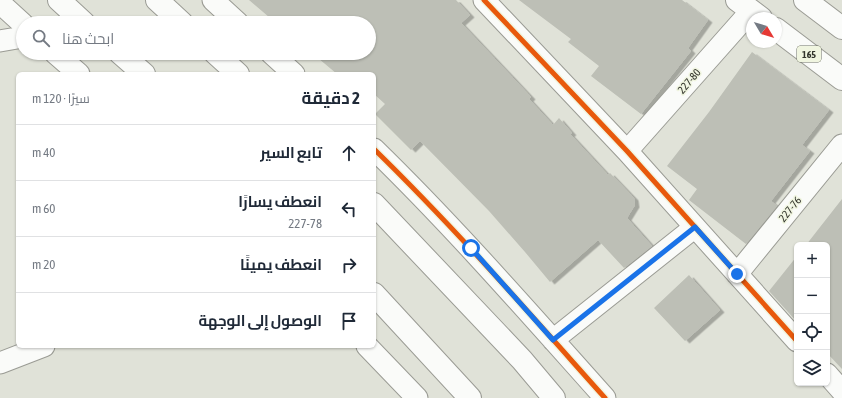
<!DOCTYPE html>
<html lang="ar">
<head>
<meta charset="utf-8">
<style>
	:root { --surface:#fff; --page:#f6f6f7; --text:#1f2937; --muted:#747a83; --line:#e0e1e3 }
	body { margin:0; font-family:"Asap Condensed",Cairo,sans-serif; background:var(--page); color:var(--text); direction:rtl }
	.controls { position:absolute; right:12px; bottom:12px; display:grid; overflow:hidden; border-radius:6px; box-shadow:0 1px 3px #0004 }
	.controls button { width:36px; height:36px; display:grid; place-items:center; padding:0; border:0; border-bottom:1px solid var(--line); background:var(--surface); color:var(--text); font:20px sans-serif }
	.compass { position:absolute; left:746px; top:12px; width:36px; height:36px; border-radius:50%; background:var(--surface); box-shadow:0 1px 3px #0004; rotate:128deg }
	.stop { position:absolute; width:12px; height:12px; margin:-9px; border:3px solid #1a73e8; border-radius:50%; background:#fff }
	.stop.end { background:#1a73e8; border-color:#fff; box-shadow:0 1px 4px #0008 }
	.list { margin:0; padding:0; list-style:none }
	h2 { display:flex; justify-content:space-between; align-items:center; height:52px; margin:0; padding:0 16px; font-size:17px }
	h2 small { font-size:13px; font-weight:400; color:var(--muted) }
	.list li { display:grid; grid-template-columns:26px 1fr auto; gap:12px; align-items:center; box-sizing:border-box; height:56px; padding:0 16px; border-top:1px solid var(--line) }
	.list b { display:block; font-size:15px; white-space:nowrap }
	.list p { margin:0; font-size:13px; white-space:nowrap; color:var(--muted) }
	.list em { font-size:13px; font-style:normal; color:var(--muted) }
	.icon { flex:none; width:22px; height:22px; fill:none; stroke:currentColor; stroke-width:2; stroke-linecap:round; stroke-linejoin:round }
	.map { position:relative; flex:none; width:842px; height:398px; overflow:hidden; direction:ltr }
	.search { position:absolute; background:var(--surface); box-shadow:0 1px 3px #0004; left:16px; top:16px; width:360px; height:44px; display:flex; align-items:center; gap:10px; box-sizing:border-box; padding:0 14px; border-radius:22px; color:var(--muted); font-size:15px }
	.panel { position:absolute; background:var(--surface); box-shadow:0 1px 3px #0004; left:16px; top:72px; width:360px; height:276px; border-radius:6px; direction:rtl }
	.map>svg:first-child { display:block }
	.building { fill:#bdbfb6; filter:url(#shadow) }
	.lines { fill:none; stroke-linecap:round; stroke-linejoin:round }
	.minor-casing { stroke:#9a9b94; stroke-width:23 }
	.major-casing { stroke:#9a9b94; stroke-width:24 }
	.highway-casing { stroke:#9a9b94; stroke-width:24 }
	.minor { stroke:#fafbf9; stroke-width:21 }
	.major { stroke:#fafbf9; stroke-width:22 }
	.highway { stroke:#fafbf9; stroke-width:22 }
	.cycleway-casing { stroke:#f0f5e0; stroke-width:8 }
	.cycleway { stroke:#e8590c; stroke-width:5 }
	.route { stroke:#1a73e8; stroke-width:5 }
	.labels { text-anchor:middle; stroke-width:3; stroke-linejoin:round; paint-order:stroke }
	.shield { fill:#f0f5e0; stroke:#6b6e62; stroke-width:1 }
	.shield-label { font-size:10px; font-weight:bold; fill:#32342c }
	.street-label { font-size:11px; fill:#32342c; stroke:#f0f5e0 }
</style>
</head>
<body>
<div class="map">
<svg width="842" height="398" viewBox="0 0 842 398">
	<defs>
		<filter id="shadow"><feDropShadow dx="4.5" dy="2.5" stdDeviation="0" flood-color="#0004"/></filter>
	</defs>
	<rect width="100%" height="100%" fill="#e0e2d8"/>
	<!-- building -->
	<path class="building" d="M249 0H456L470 15 461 23 531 97 529 99 553 125 559 118 572 133 570 134 608 175 610 173 634 198 635 205 627 218 652 246 624 268 598 240 550 282 525 252 489 211 420 141 411 150 375 114 385 104 374 94V74H337L312 53H369V23H276Z
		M519 0H682L708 20 688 48 691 51 641 114 591 76 599 66 568 42 571 39Z
		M752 52 829 110 802 145 810 151 771 201 777 206 746 244 689 200 697 189 667 166 709 112Z
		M842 199V369L827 353V245H806Z
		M797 256V322L769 291Z
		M689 275 720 310 685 341 654 308Z"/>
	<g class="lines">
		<!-- minor casing -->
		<g class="minor-casing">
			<path id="minor" d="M213 0 238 23
				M484 0 627 151 797 341
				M0 3 23 24
				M0 41 23 37
				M55 53 79 74
				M271 53 294 74
				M374 149C455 228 529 313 605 398
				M627 151 751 11
				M737 274 842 145
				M553 340 695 227
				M367 346 417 398
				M0 363 44 346
				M827 374 842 391"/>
		</g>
		<!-- major casing -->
		<g class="major-casing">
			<path id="major" d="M737 0 761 18
				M805 0 842 28
				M776 29 842 79"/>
		</g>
		<!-- highway casing -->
		<g class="highway-casing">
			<path id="highway" d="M59 0 84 23
				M157 0 182 23
				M120 53 144 74
				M215 53 238 74
				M374 204 522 360 554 398
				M374 294 470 398"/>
		</g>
		<!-- minor -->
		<use href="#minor" class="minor"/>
		<!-- major -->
		<use href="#major" class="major"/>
		<!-- highway -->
		<use href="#highway" class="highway"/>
		<!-- cycleway casing -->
		<g class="cycleway-casing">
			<path id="cycleway" d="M484 0 627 151 797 341
				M374 149C455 228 529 313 605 398"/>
		</g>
		<!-- cycleway -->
		<use href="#cycleway" class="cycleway"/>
	</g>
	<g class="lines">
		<!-- route -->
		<path class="route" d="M471 248 553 340 695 227 737 274"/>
	</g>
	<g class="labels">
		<!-- shield labels -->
		<rect class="shield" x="797" y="46" width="24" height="16" rx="3"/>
		<g class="shield-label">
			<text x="809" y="58">165</text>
		</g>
		<!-- street labels -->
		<g class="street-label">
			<text transform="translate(689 81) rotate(-49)" y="4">227-80</text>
			<text transform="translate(790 209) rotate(-51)" y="4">227-76</text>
		</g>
	</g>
</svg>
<div class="controls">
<button>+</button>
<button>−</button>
<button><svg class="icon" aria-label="locate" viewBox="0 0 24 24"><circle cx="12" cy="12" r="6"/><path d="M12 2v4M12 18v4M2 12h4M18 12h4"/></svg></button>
<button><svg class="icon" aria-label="layers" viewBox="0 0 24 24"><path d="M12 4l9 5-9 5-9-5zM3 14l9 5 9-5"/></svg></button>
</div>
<svg class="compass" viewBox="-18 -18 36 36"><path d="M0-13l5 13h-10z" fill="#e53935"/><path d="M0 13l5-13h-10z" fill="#747a83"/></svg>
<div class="stop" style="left:471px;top:248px"></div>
<div class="stop end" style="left:737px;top:274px"></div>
<div class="search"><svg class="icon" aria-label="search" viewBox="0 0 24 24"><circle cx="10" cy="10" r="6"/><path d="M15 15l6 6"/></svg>ابحث هنا</div>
<section class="panel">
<h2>2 دقيقة<small>سيرًا · 120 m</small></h2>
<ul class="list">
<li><svg class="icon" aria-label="ahead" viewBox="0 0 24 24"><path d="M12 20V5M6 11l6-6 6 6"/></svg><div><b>تابع السير</b></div><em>40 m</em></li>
<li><svg class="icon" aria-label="left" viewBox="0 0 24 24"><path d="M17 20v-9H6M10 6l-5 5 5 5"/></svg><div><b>انعطف يسارًا</b><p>227-78</p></div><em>60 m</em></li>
<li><svg class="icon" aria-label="right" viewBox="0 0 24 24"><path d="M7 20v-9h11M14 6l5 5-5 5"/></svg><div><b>انعطف يمينًا</b></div><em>20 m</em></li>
<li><svg class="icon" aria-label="arrive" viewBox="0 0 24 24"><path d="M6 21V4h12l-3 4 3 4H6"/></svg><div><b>الوصول إلى الوجهة</b></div></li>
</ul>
</section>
</div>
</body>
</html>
